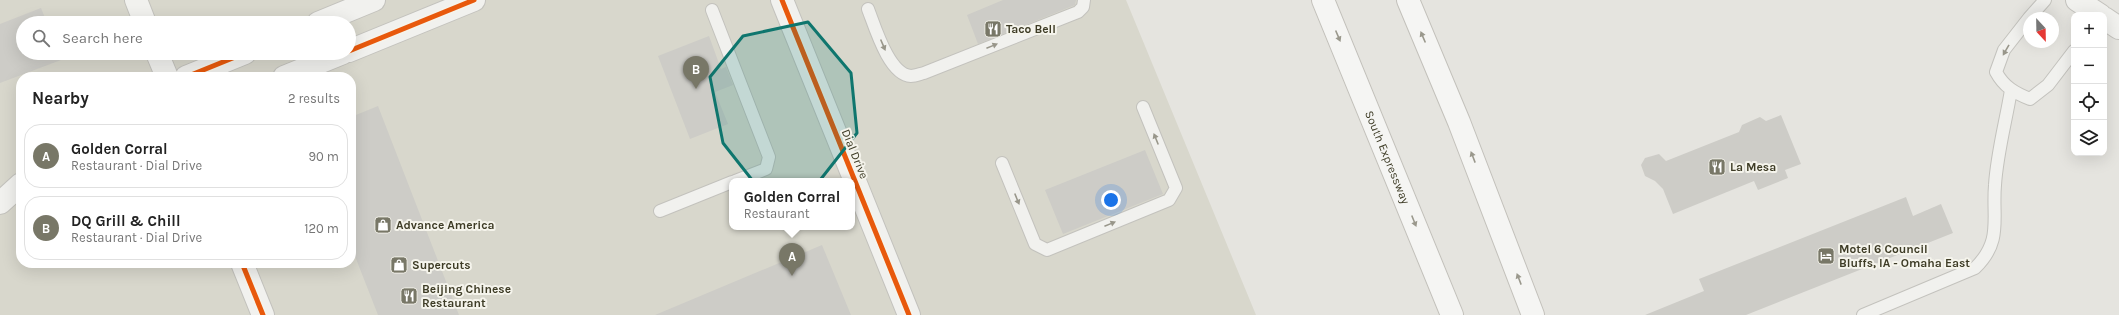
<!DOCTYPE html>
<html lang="en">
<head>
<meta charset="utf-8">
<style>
	:root { --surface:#fff; --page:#f2f2f2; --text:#222; --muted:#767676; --line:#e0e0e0; --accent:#787767 }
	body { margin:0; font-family:Karla,sans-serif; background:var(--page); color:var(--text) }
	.controls { position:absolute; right:12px; top:12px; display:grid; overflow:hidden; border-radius:8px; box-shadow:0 4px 16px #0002 }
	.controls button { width:36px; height:36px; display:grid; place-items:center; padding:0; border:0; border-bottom:1px solid var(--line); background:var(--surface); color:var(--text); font:20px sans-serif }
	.compass { position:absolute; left:2023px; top:12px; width:36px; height:36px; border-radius:50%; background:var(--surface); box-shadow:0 4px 16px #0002; rotate:158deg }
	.you { position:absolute; left:1111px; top:200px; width:14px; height:14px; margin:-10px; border:3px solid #fff; border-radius:50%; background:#1a73e8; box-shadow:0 0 0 6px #1a73e833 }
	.badge { display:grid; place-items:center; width:26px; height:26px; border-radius:50%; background:var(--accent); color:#fff; font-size:13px; font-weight:700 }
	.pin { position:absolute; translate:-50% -33px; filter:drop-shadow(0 1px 2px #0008) }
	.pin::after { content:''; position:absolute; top:21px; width:14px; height:12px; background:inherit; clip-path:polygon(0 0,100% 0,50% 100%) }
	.popup { position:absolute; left:729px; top:178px; width:126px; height:52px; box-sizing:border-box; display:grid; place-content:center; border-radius:8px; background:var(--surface); filter:drop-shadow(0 1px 3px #0005); font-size:13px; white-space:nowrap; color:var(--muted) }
	.popup b { font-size:15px; color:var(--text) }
	.popup::after { content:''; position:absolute; left:50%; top:100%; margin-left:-8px; border:8px solid transparent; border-top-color:var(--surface) }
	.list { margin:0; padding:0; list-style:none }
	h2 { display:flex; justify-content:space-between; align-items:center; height:52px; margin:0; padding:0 16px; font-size:17px }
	h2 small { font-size:13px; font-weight:400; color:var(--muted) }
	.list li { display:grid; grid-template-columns:26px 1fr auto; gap:12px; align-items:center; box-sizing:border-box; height:64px; margin:0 8px 8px; padding:0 8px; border:1px solid var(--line); border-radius:16px }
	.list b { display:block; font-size:15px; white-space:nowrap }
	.list p { margin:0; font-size:13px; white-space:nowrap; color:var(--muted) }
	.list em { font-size:13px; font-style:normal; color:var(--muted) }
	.icon { flex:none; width:22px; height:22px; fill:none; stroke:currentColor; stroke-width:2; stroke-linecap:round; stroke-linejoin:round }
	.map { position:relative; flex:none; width:2119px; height:315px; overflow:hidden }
	.search { position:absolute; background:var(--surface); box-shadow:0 4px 16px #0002; left:16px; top:16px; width:340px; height:44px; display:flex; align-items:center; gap:10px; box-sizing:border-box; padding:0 14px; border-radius:22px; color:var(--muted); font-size:15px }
	.panel { position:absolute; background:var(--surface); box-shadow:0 4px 16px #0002; left:16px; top:72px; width:340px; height:196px; border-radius:16px }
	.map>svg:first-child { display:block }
	.built { fill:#d8d7cc; fill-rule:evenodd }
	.building { fill:#cdccc7 }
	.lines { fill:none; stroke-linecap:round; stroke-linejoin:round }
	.service-casing { stroke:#c3c2bd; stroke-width:14 }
	.minor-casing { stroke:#c3c2bd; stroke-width:24 }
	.primary-casing { stroke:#c3c1bb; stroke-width:24 }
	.service { stroke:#f1f1ee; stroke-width:12 }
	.minor { stroke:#f1f1ee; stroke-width:22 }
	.primary { stroke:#f5f5f3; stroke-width:22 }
	.cycleway-casing { stroke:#f5f4ec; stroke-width:8 }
	.cycleway { stroke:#e8590c; stroke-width:5 }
	.oneway { fill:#9a988c }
	.oneway2 { fill:#98968a }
	.marked { fill:#0f766e; fill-opacity:0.2; stroke:#0f766e; stroke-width:3; stroke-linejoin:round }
	.labels { text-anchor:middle; stroke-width:4; stroke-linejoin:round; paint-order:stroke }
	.poi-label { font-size:12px; font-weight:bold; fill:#3e3c26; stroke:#f5f4ec; text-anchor:start }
	.street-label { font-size:12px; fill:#3e3c26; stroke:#f5f4ec }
</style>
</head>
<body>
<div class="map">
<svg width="2119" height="315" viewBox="0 0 2119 315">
	<rect width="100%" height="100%" fill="#e5e4df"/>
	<!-- built -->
	<path class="built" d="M0 0H1126L1256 315H0ZM23 23H349V53H23ZM21 77H351V263H21ZM732 181H852V227H732Z"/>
	<!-- building -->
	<path class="building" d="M1003 0H1076L1075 5 978 44 967 15Z
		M41 8 47 23H23V53H58L61 60 0 83V24Z
		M709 36 721 69 726 67 733 85 715 92 728 124 690 139 658 56Z
		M378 106 459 315H378L351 246V117Z
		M1781 115 1801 164 1785 170 1788 178 1758 190 1754 181 1673 214 1663 189 1655 181 1645 176 1641 165 1645 158 1659 154 1666 161 1739 132 1742 125 1760 117 1766 121Z
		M1145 150 1163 194 1063 234 1045 190Z
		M1906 197 1913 216 1941 204 1953 233 1746 315H1645L1704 291 1699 279Z
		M822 245 851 315H655Z"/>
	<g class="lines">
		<!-- service casing -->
		<g class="service-casing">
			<path id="service" d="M868 9C875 27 889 75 911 76 915 76 920 74 924 73L1078 12 1083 7 1084 0
				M712 10 769 157 766 169 735 181
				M2029 18 2004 50 1996 72C2004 87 2015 93 2030 99L2048 85 2074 51
				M2029 18 2045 0
				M1002 163 1035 244 1047 250 1169 200 1176 188 1143 107
				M660 211 732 182
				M1863 315 1975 268C2003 241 1992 218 1995 185 1997 153 2006 121 2011 90"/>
		</g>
		<!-- minor casing -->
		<g class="minor-casing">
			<path id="minor" d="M136 0 145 23
				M782 0 909 315
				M2077 0 2100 15
				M2104 18 2119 28
				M318 23 374 0
				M349 51 474 0
				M157 53 167 77
				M186 77 245 53
				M284 77 343 53
				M0 203 21 184
				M242 263 263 315"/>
		</g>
		<!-- primary casing -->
		<g class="primary-casing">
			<g id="primary">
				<path id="s1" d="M1323 0 1452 315"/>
				<path d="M1408 0 1459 122 1533 315"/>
			</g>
		</g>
		<!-- service -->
		<use href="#service" class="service"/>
		<!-- minor -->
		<use href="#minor" class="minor"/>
		<!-- primary -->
		<use href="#primary" class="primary"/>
		<!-- cycleway casing -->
		<g class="cycleway-casing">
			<path id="cycleway" d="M782 0 909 315
				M349 51 474 0
				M186 77 245 53
				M242 263 263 315"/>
		</g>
		<!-- cycleway -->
		<use href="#cycleway" class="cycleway"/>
	</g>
	<!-- one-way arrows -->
	<defs><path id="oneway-solid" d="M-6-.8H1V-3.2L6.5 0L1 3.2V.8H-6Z"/></defs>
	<g class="oneway">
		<use href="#oneway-solid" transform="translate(1338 36) rotate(67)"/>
		<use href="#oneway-solid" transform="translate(1423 37) rotate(-113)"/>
		<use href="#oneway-solid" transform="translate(1473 157) rotate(-111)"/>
		<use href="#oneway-solid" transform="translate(1414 221) rotate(68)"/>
		<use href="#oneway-solid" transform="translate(1519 279) rotate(-111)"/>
	</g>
	<g class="oneway2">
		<use href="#oneway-solid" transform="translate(883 45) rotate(67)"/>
		<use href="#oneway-solid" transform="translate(992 46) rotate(-22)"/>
		<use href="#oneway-solid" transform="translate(2006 50) rotate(120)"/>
		<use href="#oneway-solid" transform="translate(1156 139) rotate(-112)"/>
		<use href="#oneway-solid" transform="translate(1017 199) rotate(68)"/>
		<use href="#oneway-solid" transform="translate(1110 224) rotate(-22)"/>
	</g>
	<!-- marked area -->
	<path class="marked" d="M808 22 851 73 857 133 817 184 760 190 723 143 710 77 743 36Z"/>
	<!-- icons -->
	<defs>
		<g id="restaurant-square" transform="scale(0.9)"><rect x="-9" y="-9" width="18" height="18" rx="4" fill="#787767" stroke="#f5f4ec"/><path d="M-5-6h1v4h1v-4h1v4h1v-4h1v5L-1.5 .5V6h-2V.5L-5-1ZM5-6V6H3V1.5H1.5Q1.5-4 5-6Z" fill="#fff"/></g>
		<g id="shop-square" transform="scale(0.9)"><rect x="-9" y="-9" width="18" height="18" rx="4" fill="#787767" stroke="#f5f4ec"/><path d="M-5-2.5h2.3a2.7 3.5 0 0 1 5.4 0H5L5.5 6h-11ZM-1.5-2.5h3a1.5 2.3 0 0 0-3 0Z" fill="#fff"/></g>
		<g id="hotel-square" transform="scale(0.9)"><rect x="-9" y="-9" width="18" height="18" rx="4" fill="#787767" stroke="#f5f4ec"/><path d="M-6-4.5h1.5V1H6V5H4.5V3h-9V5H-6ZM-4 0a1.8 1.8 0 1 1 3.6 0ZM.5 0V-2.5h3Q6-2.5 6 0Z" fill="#fff"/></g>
	</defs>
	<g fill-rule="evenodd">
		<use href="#restaurant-square" x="993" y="29"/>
		<use href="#restaurant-square" x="1717" y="167"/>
		<use href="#shop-square" x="383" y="225"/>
		<use href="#hotel-square" x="1826" y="256"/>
		<use href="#shop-square" x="399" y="265"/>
		<use href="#restaurant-square" x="409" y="296"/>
	</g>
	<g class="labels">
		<!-- poi labels -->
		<g class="poi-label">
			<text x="1006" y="33">Taco Bell</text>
			<text x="1730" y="171">La Mesa</text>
			<text x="396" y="229">Advance America</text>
			<text x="1839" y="253">Motel 6 Council<tspan x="1839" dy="14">Bluffs, IA - Omaha East</tspan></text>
			<text x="412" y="269">Supercuts</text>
			<text x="422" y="293">Beijing Chinese<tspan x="422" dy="14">Restaurant</tspan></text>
		</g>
		<!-- street labels -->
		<g class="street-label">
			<text transform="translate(855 154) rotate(68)" y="4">Dial Drive</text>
			<text dy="4" stroke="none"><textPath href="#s1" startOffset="170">South Expressway</textPath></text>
		</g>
	</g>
</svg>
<div class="controls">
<button>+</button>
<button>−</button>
<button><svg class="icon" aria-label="locate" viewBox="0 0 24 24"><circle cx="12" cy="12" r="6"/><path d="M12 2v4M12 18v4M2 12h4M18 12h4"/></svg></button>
<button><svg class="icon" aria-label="layers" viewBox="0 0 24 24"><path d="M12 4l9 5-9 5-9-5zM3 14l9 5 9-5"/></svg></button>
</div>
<svg class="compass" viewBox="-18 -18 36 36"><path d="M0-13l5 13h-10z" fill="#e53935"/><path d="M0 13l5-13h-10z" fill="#767676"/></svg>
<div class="you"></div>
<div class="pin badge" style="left:792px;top:276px">A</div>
<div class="popup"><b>Golden Corral</b>Restaurant</div>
<div class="pin badge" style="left:696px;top:89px">B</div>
<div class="search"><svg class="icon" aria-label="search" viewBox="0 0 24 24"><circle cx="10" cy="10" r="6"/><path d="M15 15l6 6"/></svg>Search here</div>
<section class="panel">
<h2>Nearby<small>2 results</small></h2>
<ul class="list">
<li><span class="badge">A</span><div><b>Golden Corral</b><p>Restaurant · Dial Drive</p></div><em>90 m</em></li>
<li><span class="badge">B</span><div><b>DQ Grill &amp; Chill</b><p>Restaurant · Dial Drive</p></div><em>120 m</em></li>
</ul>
</section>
</div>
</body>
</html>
